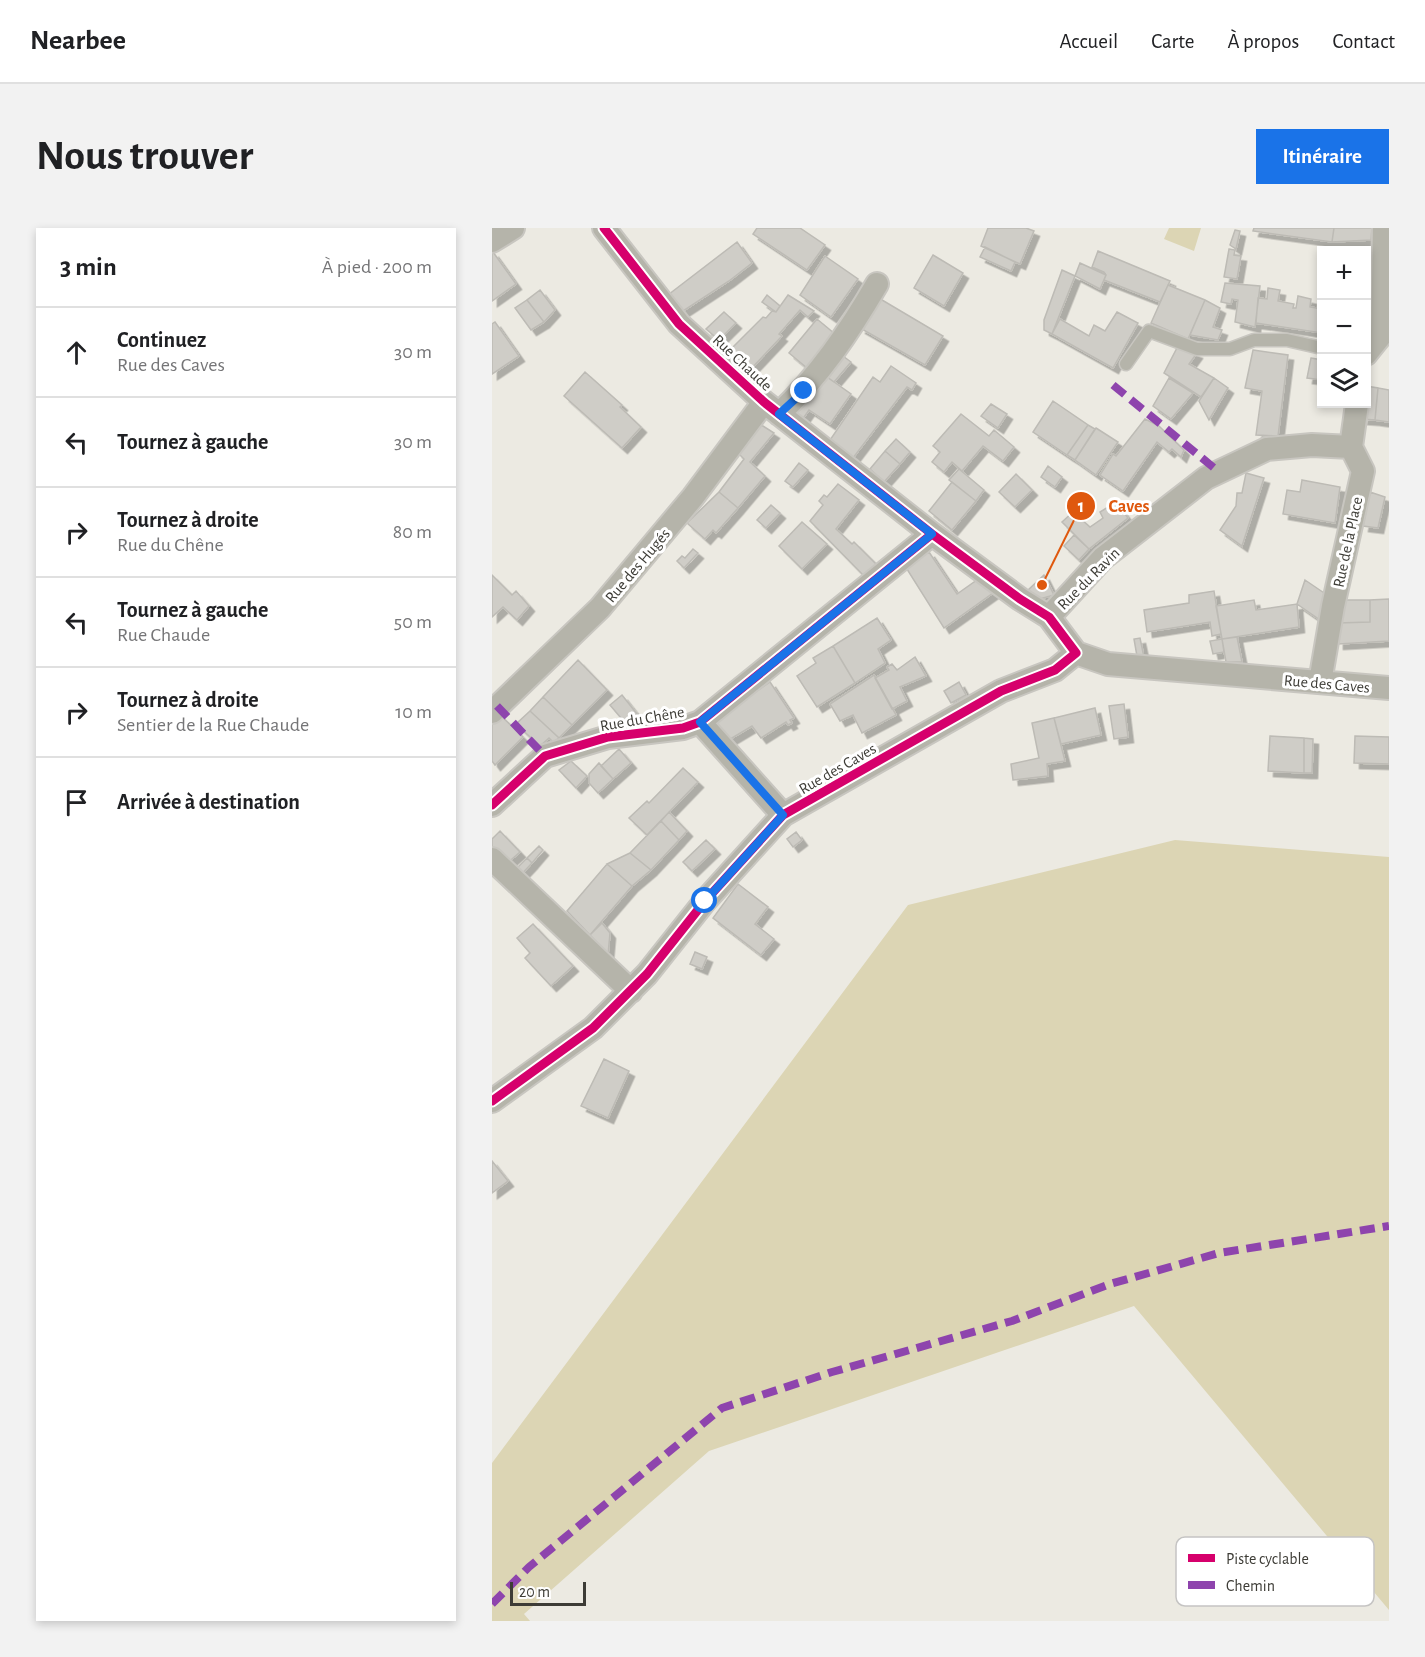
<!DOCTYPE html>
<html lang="fr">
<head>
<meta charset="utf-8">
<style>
	:root { --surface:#fff; --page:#f2f2f2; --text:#202124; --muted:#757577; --line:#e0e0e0; --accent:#1a73e8 }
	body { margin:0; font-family:"Alegreya Sans",sans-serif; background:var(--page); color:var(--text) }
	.controls { position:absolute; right:18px; top:18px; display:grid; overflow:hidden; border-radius:0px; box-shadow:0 3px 9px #0003 }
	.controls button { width:54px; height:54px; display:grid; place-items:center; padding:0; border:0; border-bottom:2px solid var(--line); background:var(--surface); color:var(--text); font:30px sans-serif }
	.scale { position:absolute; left:18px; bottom:15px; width:76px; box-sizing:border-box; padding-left:6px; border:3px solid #3d3c36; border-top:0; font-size:16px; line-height:21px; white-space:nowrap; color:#3d3c36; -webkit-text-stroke:4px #fff; paint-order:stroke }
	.stop { position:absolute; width:18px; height:18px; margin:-14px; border:4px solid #1a73e8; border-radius:50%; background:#fff }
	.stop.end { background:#1a73e8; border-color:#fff; box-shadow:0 2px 6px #0008 }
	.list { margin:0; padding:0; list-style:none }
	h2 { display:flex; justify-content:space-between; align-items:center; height:78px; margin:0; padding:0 24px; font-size:26px }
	h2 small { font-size:20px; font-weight:400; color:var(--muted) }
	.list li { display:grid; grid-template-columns:39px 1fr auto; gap:18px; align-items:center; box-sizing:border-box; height:90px; padding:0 24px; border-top:2px solid var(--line) }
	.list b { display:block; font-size:22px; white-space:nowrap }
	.list p { margin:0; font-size:20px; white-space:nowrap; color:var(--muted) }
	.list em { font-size:20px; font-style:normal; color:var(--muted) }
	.icon { flex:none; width:33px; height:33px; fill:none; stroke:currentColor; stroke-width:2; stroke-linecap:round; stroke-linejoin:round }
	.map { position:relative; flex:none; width:897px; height:1393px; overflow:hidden; border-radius:0px }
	header { display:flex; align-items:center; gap:36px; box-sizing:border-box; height:84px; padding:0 30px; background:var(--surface); border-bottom:2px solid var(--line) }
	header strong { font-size:28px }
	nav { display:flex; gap:33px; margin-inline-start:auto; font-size:21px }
	.intro { display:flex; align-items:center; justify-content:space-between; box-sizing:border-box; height:144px; padding:0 36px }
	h1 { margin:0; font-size:42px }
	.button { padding:15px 27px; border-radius:0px; background:var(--accent); color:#fff; font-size:21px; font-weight:700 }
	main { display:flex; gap:36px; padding:0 36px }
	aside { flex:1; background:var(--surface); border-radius:0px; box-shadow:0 3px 9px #0003 }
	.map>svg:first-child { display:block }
	.green { fill:#dcd5b4 }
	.building { fill:#cfcdc7; stroke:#bdbbb5; stroke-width:1.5; filter:url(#shadow) }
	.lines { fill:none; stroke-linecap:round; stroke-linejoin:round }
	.service-casing { stroke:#c8c6c0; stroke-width:15 }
	.minor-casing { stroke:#c8c6c0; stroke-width:26 }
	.service { stroke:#b5b4aa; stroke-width:12 }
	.minor { stroke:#b5b4aa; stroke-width:22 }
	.quiet { stroke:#8e44ad; stroke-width:8; stroke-dasharray:15 8; stroke-linecap:butt }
	.cycleway-casing { stroke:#fff; stroke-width:13 }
	.cycleway { stroke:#d6006c; stroke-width:9 }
	.route { stroke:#1a73e8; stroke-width:8 }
	.labels { text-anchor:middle; stroke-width:6; stroke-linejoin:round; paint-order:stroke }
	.street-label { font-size:16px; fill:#3d3c36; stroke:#fff }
	.key { fill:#fff; stroke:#c5c4c3; stroke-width:1.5 }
	.key-label { font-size:16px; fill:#3d3c36 }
	.leader { fill:none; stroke:#df580e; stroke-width:2 }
	.callout-dot { fill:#df580e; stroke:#fff; stroke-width:2 }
	.mark-label { font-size:18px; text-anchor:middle; font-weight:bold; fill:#fff }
	.callout-label { font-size:18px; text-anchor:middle; font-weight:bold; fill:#df580e; stroke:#fff; stroke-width:6; stroke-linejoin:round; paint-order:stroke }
</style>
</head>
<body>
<header>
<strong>Nearbee</strong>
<nav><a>Accueil</a><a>Carte</a><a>À propos</a><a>Contact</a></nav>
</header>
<div class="intro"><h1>Nous trouver</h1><a class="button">Itinéraire</a></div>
<main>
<aside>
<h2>3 min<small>À pied · 200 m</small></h2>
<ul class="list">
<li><svg class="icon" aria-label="ahead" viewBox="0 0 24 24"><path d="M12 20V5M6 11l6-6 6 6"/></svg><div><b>Continuez</b><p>Rue des Caves</p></div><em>30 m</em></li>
<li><svg class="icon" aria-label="left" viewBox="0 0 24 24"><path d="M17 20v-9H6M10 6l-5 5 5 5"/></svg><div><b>Tournez à gauche</b></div><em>30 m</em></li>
<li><svg class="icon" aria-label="right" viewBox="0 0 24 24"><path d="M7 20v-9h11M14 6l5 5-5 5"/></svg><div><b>Tournez à droite</b><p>Rue du Chêne</p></div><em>80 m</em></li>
<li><svg class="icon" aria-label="left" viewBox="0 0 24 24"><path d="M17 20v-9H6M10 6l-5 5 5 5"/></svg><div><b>Tournez à gauche</b><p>Rue Chaude</p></div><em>50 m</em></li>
<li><svg class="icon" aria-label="right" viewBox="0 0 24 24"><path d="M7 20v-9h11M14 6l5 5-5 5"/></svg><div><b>Tournez à droite</b><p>Sentier de la Rue Chaude</p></div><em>10 m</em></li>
<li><svg class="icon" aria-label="arrive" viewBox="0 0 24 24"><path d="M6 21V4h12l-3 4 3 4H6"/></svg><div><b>Arrivée à destination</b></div></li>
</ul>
</aside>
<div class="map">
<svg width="897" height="1393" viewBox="0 0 897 1393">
	<defs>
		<filter id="shadow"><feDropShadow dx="5.5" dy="5.5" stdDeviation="0" flood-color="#0004"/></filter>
	</defs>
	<rect width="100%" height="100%" fill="#eceae2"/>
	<!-- green -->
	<path class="green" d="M677 0H709L702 23 672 11Z
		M683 612 897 629V1382L642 1078 217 1223 32 1386 38 1393H0V1235L416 677Z"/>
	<!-- building -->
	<path class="building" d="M265 0H308L333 17 315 42 261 6Z
		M496 0H534L542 3 528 36 489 18Z
		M762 0H842L840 14 761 3Z
		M842 0H880L879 12 840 14Z
		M743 2 748 3 744 21 738 17Z
		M245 14 260 35 237 53 188 85 172 70Z
		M493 19 523 34 519 43 488 29Z
		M737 21 743 22 742 27 749 28 745 51 732 49Z
		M606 23 678 53 668 74 612 52 614 47 612 44 600 39Z
		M1 24 24 56 0 73V25Z
		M441 27 471 45 452 78 422 60Z
		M333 28 366 51 339 89 308 67Z
		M588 35 614 47 608 61 583 48Z
		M570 42 583 48 560 106 552 102V92Z
		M733 55 768 58 763 99 743 94 746 72 740 71 739 76 729 74Z
		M676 57 713 72 696 111 659 95Z
		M776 60 788 62 786 73 802 76 801 80H804L806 68 819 71 818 79 830 81V105L764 95 766 70 775 71Z
		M48 62 63 82 52 94 35 72Z
		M275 67 288 78 284 84 270 74Z
		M296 67 322 83 316 89 308 82 287 106 290 108 257 143 237 123 271 89 274 90 280 83 284 84Z
		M385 69 451 108 433 137 368 100Z
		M35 72 52 94 39 102 23 80Z
		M713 72 728 80 721 99 730 102 726 112 698 107Z
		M232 84 244 95 227 112 214 101Z
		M625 84 646 95 621 140 560 106 568 91 597 108 602 97 613 103Z
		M325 91 343 106 315 140 297 125Z
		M3 94 27 128 0 146V96Z
		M686 118 705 125 697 136 722 150 709 169 672 145Z
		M761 122 796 127 786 208 764 207 770 163 753 160Z
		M347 125 359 134 342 154 328 144Z
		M819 130 830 132V152L815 150Z
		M399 138 424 155 420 162 415 159 361 230 338 212 381 149 388 154Z
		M93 144 130 177 128 179 149 199 130 220 72 168Z
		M328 144 359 166 338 196 317 182 310 192 295 183Z
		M677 150 701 165 679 191 661 178Z
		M722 150 736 160 717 192 707 173Z
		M874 158 886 160 883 192 870 191 874 176Z
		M886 160 897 162V194L883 192Z
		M561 173 596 197 575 227 541 204Z
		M499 176 515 186 506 200 489 188Z
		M469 186 497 208 502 202 522 219 511 233 491 218 470 243 460 234 452 244 440 234 448 224 441 218Z
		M653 191 667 198 692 222 689 229 680 221 677 224 665 214 631 263 608 247 621 226 624 228Z
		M266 197 271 198 282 205 258 234 273 248 246 280 227 264 252 231 245 224Z
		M596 197 603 201 583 232 575 227Z
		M604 200 626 214 604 247 583 232Z
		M404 211 418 224 408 236 393 223Z
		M393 223 408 236 392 254 378 241Z
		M307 235 316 242 301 259 293 253Z
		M556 238 570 249 563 259 549 249Z
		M467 241 492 262 484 273 457 252Z
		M754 245 772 250 750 318 728 302 744 278 745 265H750Z
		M524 246 540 262 523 279 507 264Z
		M810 252 848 259 843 295 791 286 795 262 808 264Z
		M460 254 484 273 460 302 437 283Z
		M346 256 367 272 344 301 360 316 362 314 386 338 373 349 318 293 331 277 327 273 332 267 335 269Z
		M227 264 246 280 224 305 221 302 213 311 195 295Z
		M878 264 893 269 886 300 871 298Z
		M624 274 636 290 597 321 570 294 581 284 598 299 611 290 608 284Z
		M279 277 288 285 274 300 265 292Z
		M310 294 335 316 310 341 287 318Z
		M582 307 597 321 587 332 572 318Z
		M201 321 206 325 192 340 185 333 190 328 193 330Z
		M437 324 465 366 485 352 501 365 452 400 413 338Z
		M0 347 20 367 24 363 37 378 25 392 11 379 0 389Z
		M552 347 562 367 544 372 534 364Z
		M813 352 838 369 831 394 805 376Z
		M722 363 729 406 720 408 718 394 655 404 652 382 697 375V367Z
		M897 371V413L846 416V395L878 394V372Z
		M762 372 764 382 805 376 807 399 730 411 724 378Z
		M847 372H878V394L846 395Z
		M385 390 399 412 386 421 393 435 363 455 341 418Z
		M745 409 750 434H734L730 411Z
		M648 410 653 434H646L642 411Z
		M730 411 732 424 721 426 718 413Z
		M341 418 363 455 325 479 305 448 324 435 321 430Z
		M423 429 434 448 408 459 415 473 400 481 383 450 397 442 395 439 400 436 405 442Z
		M86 432 115 462 80 497 51 469Z
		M382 447 404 487 370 505 361 487 348 493 338 476Z
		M278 454 302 490 298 492 300 495 296 497 294 494 269 510 260 498 235 513 225 499 227 489Z
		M467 454 474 467 459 475 452 463Z
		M130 467 145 486 134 496 118 477Z
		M51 469 80 497 67 510 38 483Z
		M632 476 636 509 622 511 617 478Z
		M603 480 609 507 569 516 562 490Z
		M4 483 31 509 3 537 0 533V488Z
		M38 483 67 510 61 514 57 510 48 518 24 496Z
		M562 490 573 533 555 536 556 548 521 552 519 536 547 530 540 495Z
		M778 508 812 510V545L776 543Z
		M863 508 897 509V536L862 535Z
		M812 510 821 511 820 545H812Z
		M127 521 139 535 121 551 109 538Z
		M79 533 95 548 84 560 67 542Z
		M107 535 121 551 106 565 97 555V546Z
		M191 540 206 554 155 607 137 590 155 573 157 575Z
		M177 584 195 603 187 612 169 593Z
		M169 593 187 612 159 642 138 625Z
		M8 603 28 624 12 638 0 625V611Z
		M304 604 310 612 301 619 295 611Z
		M214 612 223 621 200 643 191 634Z
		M47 618 51 622 40 635 35 630Z
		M138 625 159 642 140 658 115 636Z
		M35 630 40 635 25 651 19 646Z
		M115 636 140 658 98 707 75 683Z
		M246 656 276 679 263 696 282 711 269 727 221 690Z
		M110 695 118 705 116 727 98 707Z
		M41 696 81 738 59 758 33 730 38 725 25 710Z
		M203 724 215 729 210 741 198 736Z
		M112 831 137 843 116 890 89 878Z
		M0 933 16 953 0 965Z"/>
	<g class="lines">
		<!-- service casing -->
		<g class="service-casing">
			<path id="service" d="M634 136 657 103 705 121H738L762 112H795L830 120"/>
		</g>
		<!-- minor casing -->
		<g class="minor-casing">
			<path id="minor" d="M112 0 187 96 272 174 440 306 528 371 557 389 584 425
				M0 13 21 0
				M874 126 890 106 892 0
				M287 186C327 148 357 104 385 56
				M557 389 611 330 714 250 775 221 820 217 859 219
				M584 425 616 436 897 460
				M828 454 841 378 871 243 859 219 865 176
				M0 484 108 380 201 269 272 174
				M208 494 291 587
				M0 577 53 528 116 509 191 500 208 494 440 306
				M0 631 139 763
				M0 873 101 800 155 746 213 673 291 587 509 463 563 442 584 425"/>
		</g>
		<!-- service -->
		<use href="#service" class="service"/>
		<!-- minor -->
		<use href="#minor" class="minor"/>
		<!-- quiet -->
		<path class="quiet" d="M621 157 727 244
			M5 478 53 528
			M0 1376 37 1339 230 1180 340 1144 520 1093 618 1056 727 1025 897 998"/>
		<!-- cycleway casing -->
		<g class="cycleway-casing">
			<path id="cycleway" d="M0 577 53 528 116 509 191 500 208 494 440 306
				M0 873 101 800 155 746 213 673 291 587 509 463 563 442 584 425 557 389 528 371 440 306 272 174 187 96 112 0"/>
		</g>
		<!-- cycleway -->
		<use href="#cycleway" class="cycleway"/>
	</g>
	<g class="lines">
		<!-- route -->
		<path class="route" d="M213 673 291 587 208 494 440 306 287 186 312 163"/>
	</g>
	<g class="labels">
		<!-- street labels -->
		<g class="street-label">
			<text transform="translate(251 134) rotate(43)" y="6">Rue Chaude</text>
			<text transform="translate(855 314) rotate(-78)" y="6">Rue de la Place</text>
			<text transform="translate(145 337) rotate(-50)" y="6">Rue des Hugés</text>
			<text transform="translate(596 350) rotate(-45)" y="6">Rue du Ravin</text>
			<text transform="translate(835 455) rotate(5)" y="6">Rue des Caves</text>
			<text transform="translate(150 490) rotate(-10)" y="6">Rue du Chêne</text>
			<text transform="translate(345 540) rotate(-30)" y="6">Rue des Caves</text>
		</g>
	</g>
	<!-- legend -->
	<rect x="684" y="1309" width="198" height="69" rx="9" class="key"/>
	<rect x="696" y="1326" width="27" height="8" fill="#d6006c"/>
	<rect x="696" y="1353" width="27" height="8" fill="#8e44ad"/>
	<g class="key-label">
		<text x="734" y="1336">Piste cyclable</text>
		<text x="734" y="1363">Chemin</text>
	</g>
	<!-- callouts -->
	<path class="leader" d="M550 357L589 278"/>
	<g class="callout-dot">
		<circle cx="550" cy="357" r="6"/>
		<circle cx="589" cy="278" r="15"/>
	</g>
	<g class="mark-label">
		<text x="589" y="284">1</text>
	</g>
	<g class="callout-label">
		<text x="637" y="284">Caves</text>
	</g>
</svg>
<div class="controls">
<button>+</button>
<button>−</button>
<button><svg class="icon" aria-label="layers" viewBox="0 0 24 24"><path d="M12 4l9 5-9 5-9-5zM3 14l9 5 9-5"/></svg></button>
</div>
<div class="scale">20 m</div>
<div class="stop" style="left:213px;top:673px"></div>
<div class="stop end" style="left:312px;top:163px"></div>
</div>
</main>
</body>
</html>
